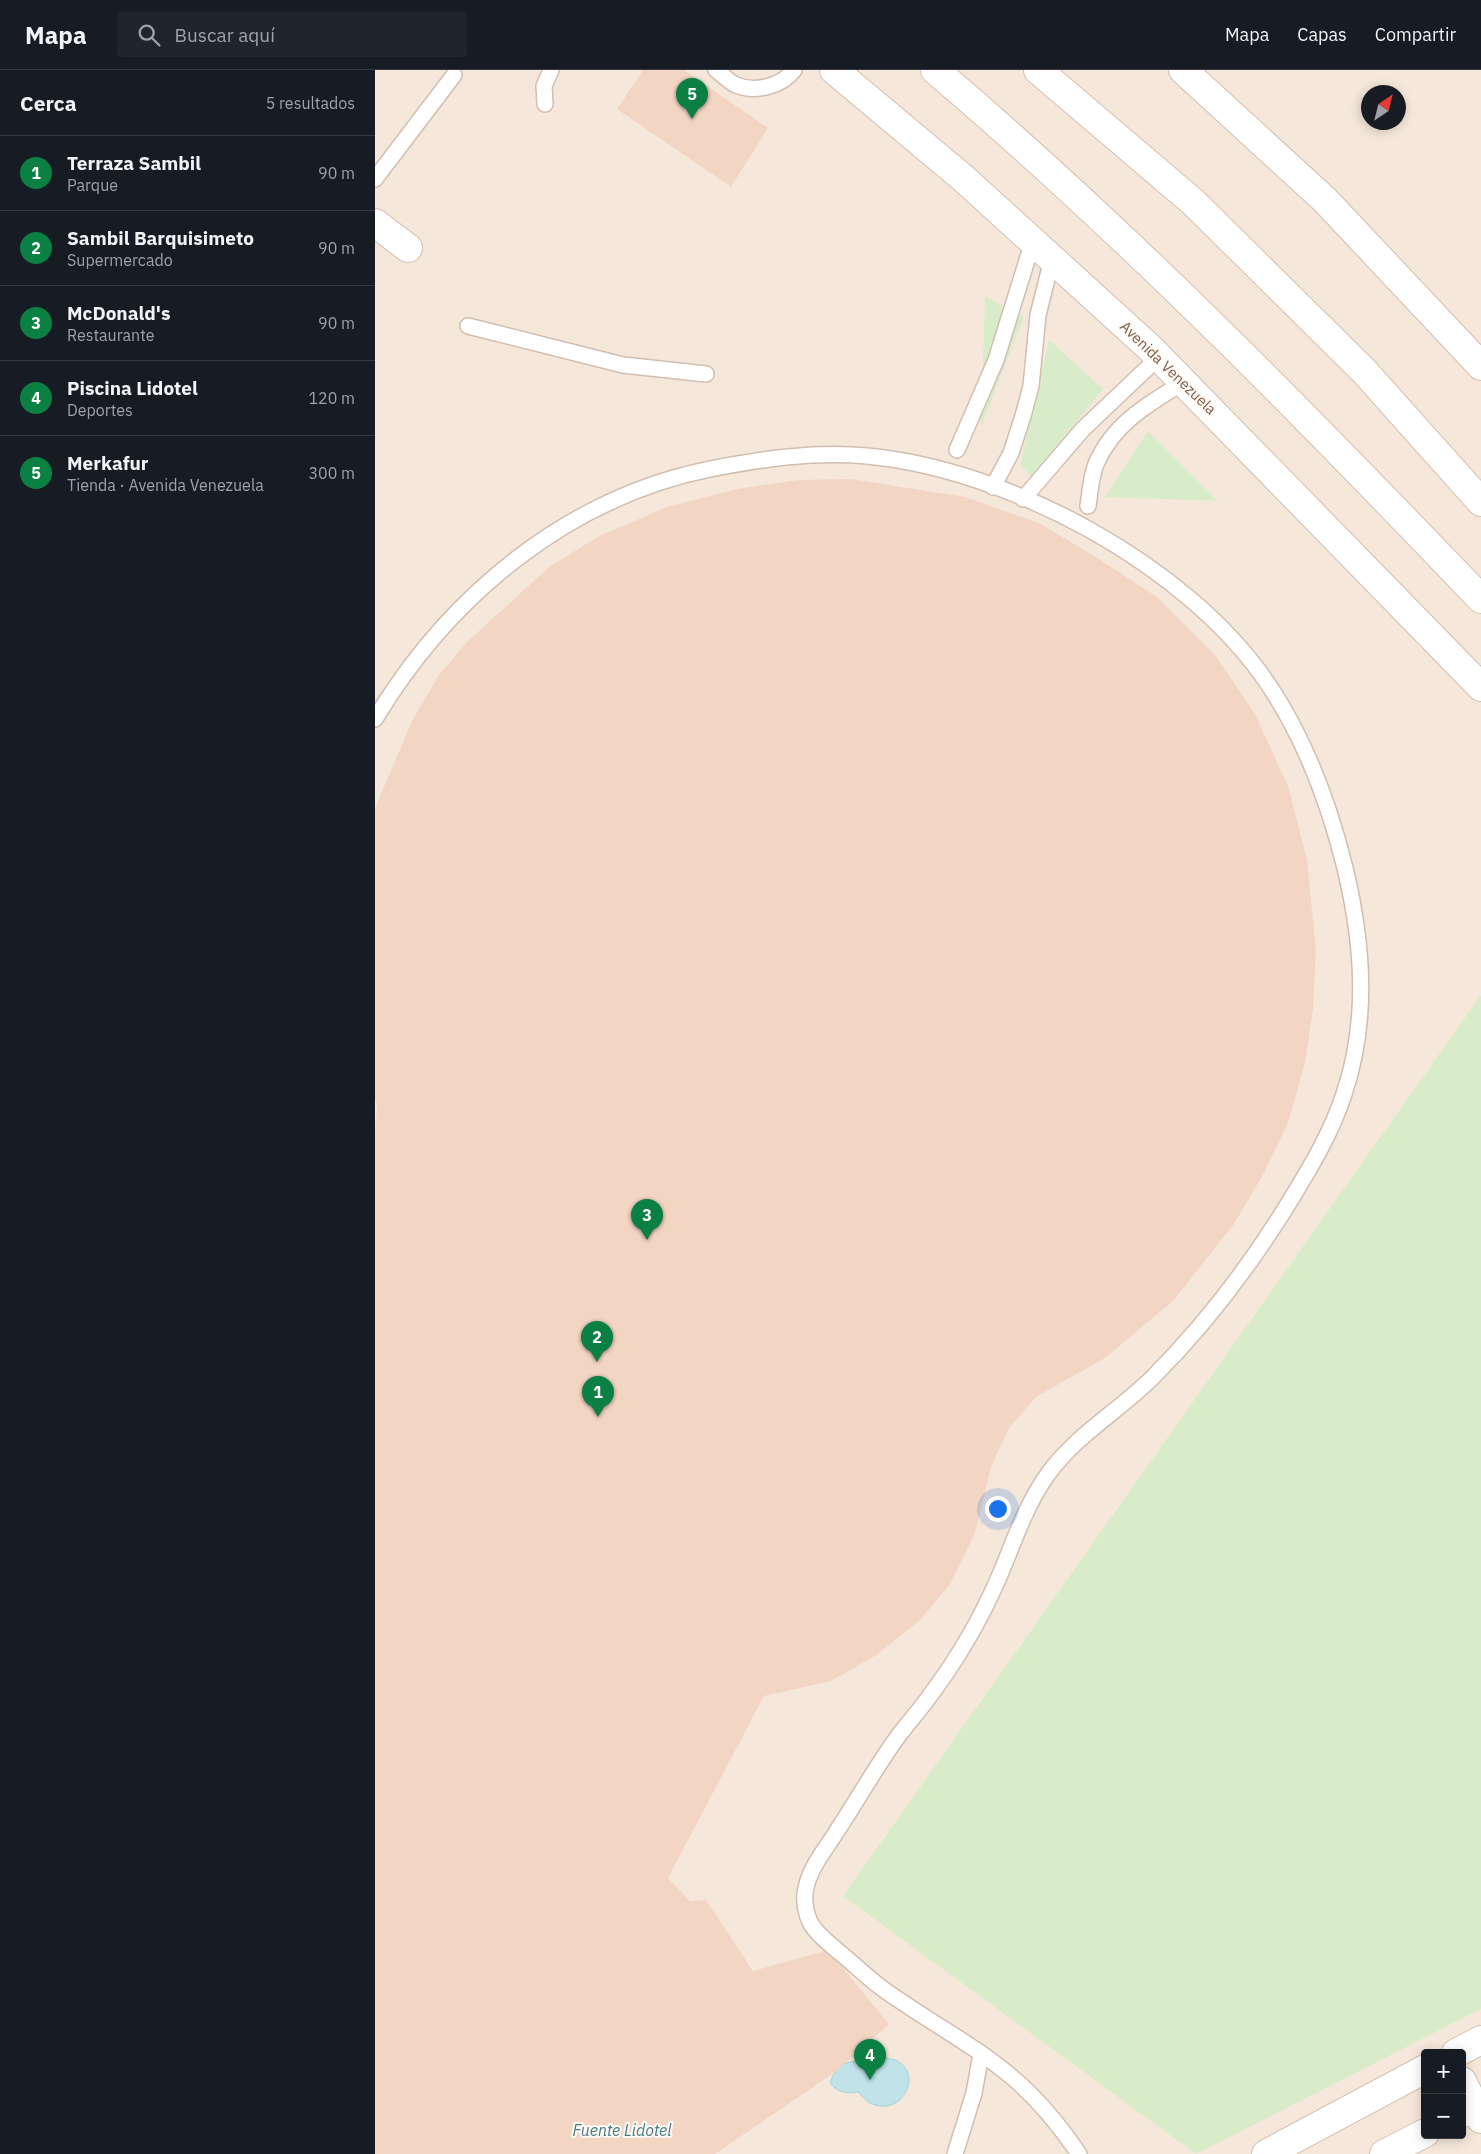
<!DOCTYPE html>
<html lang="es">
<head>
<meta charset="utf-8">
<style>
	:root { --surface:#171b24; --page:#20242c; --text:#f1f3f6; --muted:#9ea1a6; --line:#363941; --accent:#0b8043 }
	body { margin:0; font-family:"IBM Plex Sans",sans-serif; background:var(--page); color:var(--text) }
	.controls { position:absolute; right:15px; bottom:15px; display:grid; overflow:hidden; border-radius:5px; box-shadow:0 2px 12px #0003 }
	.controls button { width:45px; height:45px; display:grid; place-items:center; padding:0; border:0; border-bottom:1px solid var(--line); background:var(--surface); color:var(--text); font:25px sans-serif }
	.compass { position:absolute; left:986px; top:15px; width:45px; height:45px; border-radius:50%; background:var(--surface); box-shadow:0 2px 12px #0003; rotate:35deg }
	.you { position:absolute; left:622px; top:1438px; width:18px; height:18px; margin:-12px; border:4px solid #fff; border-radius:50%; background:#1a73e8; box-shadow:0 0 0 8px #1a73e833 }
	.badge { display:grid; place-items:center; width:32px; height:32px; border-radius:50%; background:var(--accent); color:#fff; font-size:16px; font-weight:700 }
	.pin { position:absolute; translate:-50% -41px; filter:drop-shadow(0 1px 2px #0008) }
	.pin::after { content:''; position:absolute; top:26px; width:18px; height:15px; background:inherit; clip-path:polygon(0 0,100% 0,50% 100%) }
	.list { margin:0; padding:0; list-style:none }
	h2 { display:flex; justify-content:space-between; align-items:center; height:65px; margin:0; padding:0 20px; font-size:21px }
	h2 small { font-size:16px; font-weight:400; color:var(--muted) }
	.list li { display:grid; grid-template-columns:32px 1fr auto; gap:15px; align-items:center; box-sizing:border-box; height:75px; padding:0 20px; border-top:1px solid var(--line) }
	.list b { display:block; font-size:19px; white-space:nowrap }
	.list p { margin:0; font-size:16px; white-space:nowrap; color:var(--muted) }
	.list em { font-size:16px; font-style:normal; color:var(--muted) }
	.icon { flex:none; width:28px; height:28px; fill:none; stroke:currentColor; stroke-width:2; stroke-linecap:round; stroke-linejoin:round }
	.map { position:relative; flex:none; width:1106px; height:2084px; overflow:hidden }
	header { display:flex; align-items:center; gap:30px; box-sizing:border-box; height:70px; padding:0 25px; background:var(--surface); border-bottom:1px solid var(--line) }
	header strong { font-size:24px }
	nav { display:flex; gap:28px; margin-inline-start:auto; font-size:18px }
	.search { width:350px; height:45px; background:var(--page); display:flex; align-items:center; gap:12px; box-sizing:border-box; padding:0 18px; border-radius:5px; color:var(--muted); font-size:19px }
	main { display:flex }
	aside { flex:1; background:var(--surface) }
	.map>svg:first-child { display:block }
	.residential { fill:#f5e8da; fill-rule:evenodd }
	.green { fill:#d8ecc9 }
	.water { fill:#bfe3e8; stroke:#a5d3da }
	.building { fill:#f3d5c3 }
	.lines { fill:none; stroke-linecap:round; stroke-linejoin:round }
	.lane-casing { stroke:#d1beb0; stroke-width:18 }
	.street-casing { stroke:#d1beb0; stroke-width:30 }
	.secondary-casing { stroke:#d6c0b0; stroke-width:30 }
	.lane { stroke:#fff; stroke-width:15 }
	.street { stroke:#fff; stroke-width:28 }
	.secondary { stroke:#fff; stroke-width:28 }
	.labels { text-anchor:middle; stroke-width:4; stroke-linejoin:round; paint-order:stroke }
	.street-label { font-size:15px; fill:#7a5c4d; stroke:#fffaf3 }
	.water-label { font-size:16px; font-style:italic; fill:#437c86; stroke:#fffaf3 }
</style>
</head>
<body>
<header>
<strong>Mapa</strong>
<div class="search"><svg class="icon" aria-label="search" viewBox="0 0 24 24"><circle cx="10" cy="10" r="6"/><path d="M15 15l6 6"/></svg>Buscar aquí</div>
<nav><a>Mapa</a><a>Capas</a><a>Compartir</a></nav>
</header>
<main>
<aside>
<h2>Cerca<small>5 resultados</small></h2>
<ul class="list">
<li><span class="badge">1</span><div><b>Terraza Sambil</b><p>Parque</p></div><em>90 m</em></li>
<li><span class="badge">2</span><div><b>Sambil Barquisimeto</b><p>Supermercado</p></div><em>90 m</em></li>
<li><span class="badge">3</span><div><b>McDonald's</b><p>Restaurante</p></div><em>90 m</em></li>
<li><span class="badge">4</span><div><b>Piscina Lidotel</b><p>Deportes</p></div><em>120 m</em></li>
<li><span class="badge">5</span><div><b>Merkafur</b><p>Tienda · Avenida Venezuela</p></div><em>300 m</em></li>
</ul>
</aside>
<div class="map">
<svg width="1106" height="2084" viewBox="0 0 1106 2084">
	<rect width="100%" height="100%" fill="#fdf6ec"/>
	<!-- residential -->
	<path class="residential" d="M0 0H1106V2084H0ZM994 22H1024V52H994ZM1050 1983H1087V2065H1050Z"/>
	<!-- green -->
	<path class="green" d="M610 226 649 247 606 357Z
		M674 270 728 319 657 407 645 395Z
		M773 361 843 431 730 427Z
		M1106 925V1939L821 2084 468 1826Z"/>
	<!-- water -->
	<path class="water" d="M505 1988C554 1986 534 2051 495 2033 491 2031 486 2025 483 2022 472 2024 462 2022 455 2013 465 1984 484 1994 505 1988Z"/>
	<!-- building -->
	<path class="building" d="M268 0H309L393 58 356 117 242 39Z
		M476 409 590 427 664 453 724 489 782 527 840 585 880 644 913 716 932 790 941 881 938 939 930 993 913 1053 889 1103 859 1154 799 1230 730 1288 661 1327 634 1358 616 1397 600 1463 575 1514 545 1550 503 1584 456 1611 389 1626 293 1808 315 1831 331 1830 378 1901 453 1880 514 1954 463 2000 340 2084H0V1064L2 1036 0 1028V738L38 649 64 605 91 573 174 497 224 466 292 437 362 419 423 410Z"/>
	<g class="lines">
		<!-- lane casing -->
		<g class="lane-casing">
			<path id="lane" d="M341 0C347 4 354 12 361 15 380 23 407 16 419 0
				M170 34 169 16 176 0
				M0 109 79 5
				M93 256 248 295 331 304
				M582 380 621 290 658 171
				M618 417 636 383 648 346 656 316 663 245 677 189
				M648 429 708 359 784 287
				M713 436C715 423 716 406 721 394 738 354 773 334 809 312
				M0 649C74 526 192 428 335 399 386 389 440 381 492 386 633 399 813 495 893 614 930 669 954 733 970 798 988 873 994 950 969 1024 957 1061 938 1093 918 1126 878 1192 832 1253 778 1307 744 1341 701 1365 673 1404 650 1436 639 1472 624 1507 605 1551 580 1593 551 1631 543 1642 533 1653 524 1665 502 1695 483 1729 462 1761 450 1780 432 1801 430 1824 429 1832 431 1844 435 1852 441 1864 454 1873 464 1882 479 1894 493 1908 508 1919 551 1950 598 1974 638 2008 664 2030 685 2056 704 2084
				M580 2084 599 2023 606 1984"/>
		</g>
		<!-- street casing -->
		<g class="street-casing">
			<path id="street" d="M459 0 588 108 775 278 1106 617
				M808 0 950 130 1106 296
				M0 153 33 178
				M1087 2011 1106 2049"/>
		</g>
		<!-- secondary casing -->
		<g class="secondary-casing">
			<path id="secondary" d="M560 0C753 164 931 346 1106 529
				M663 0 818 132 989 301 1106 432
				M1081 1983 1106 1970
				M1087 2043 1106 2033
				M891 2084 1050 1999
				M1009 2084 1050 2063"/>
		</g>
		<!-- lane -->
		<use href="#lane" class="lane"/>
		<!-- street -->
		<use href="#street" class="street"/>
		<!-- secondary -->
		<use href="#secondary" class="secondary"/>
	</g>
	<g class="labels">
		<!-- street labels -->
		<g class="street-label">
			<text transform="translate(793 298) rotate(44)" y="5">Avenida Venezuela</text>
		</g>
		<!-- water labels -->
		<g class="water-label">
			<text x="247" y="2066">Fuente Lidotel</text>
		</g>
	</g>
</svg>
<div class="controls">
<button>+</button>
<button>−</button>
</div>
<svg class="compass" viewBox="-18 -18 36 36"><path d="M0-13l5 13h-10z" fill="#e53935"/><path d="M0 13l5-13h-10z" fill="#9ea1a6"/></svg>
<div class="you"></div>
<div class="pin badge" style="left:223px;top:1347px">1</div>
<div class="pin badge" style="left:222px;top:1292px">2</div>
<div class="pin badge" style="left:272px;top:1170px">3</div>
<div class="pin badge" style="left:495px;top:2010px">4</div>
<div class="pin badge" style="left:317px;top:49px">5</div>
</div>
</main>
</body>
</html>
